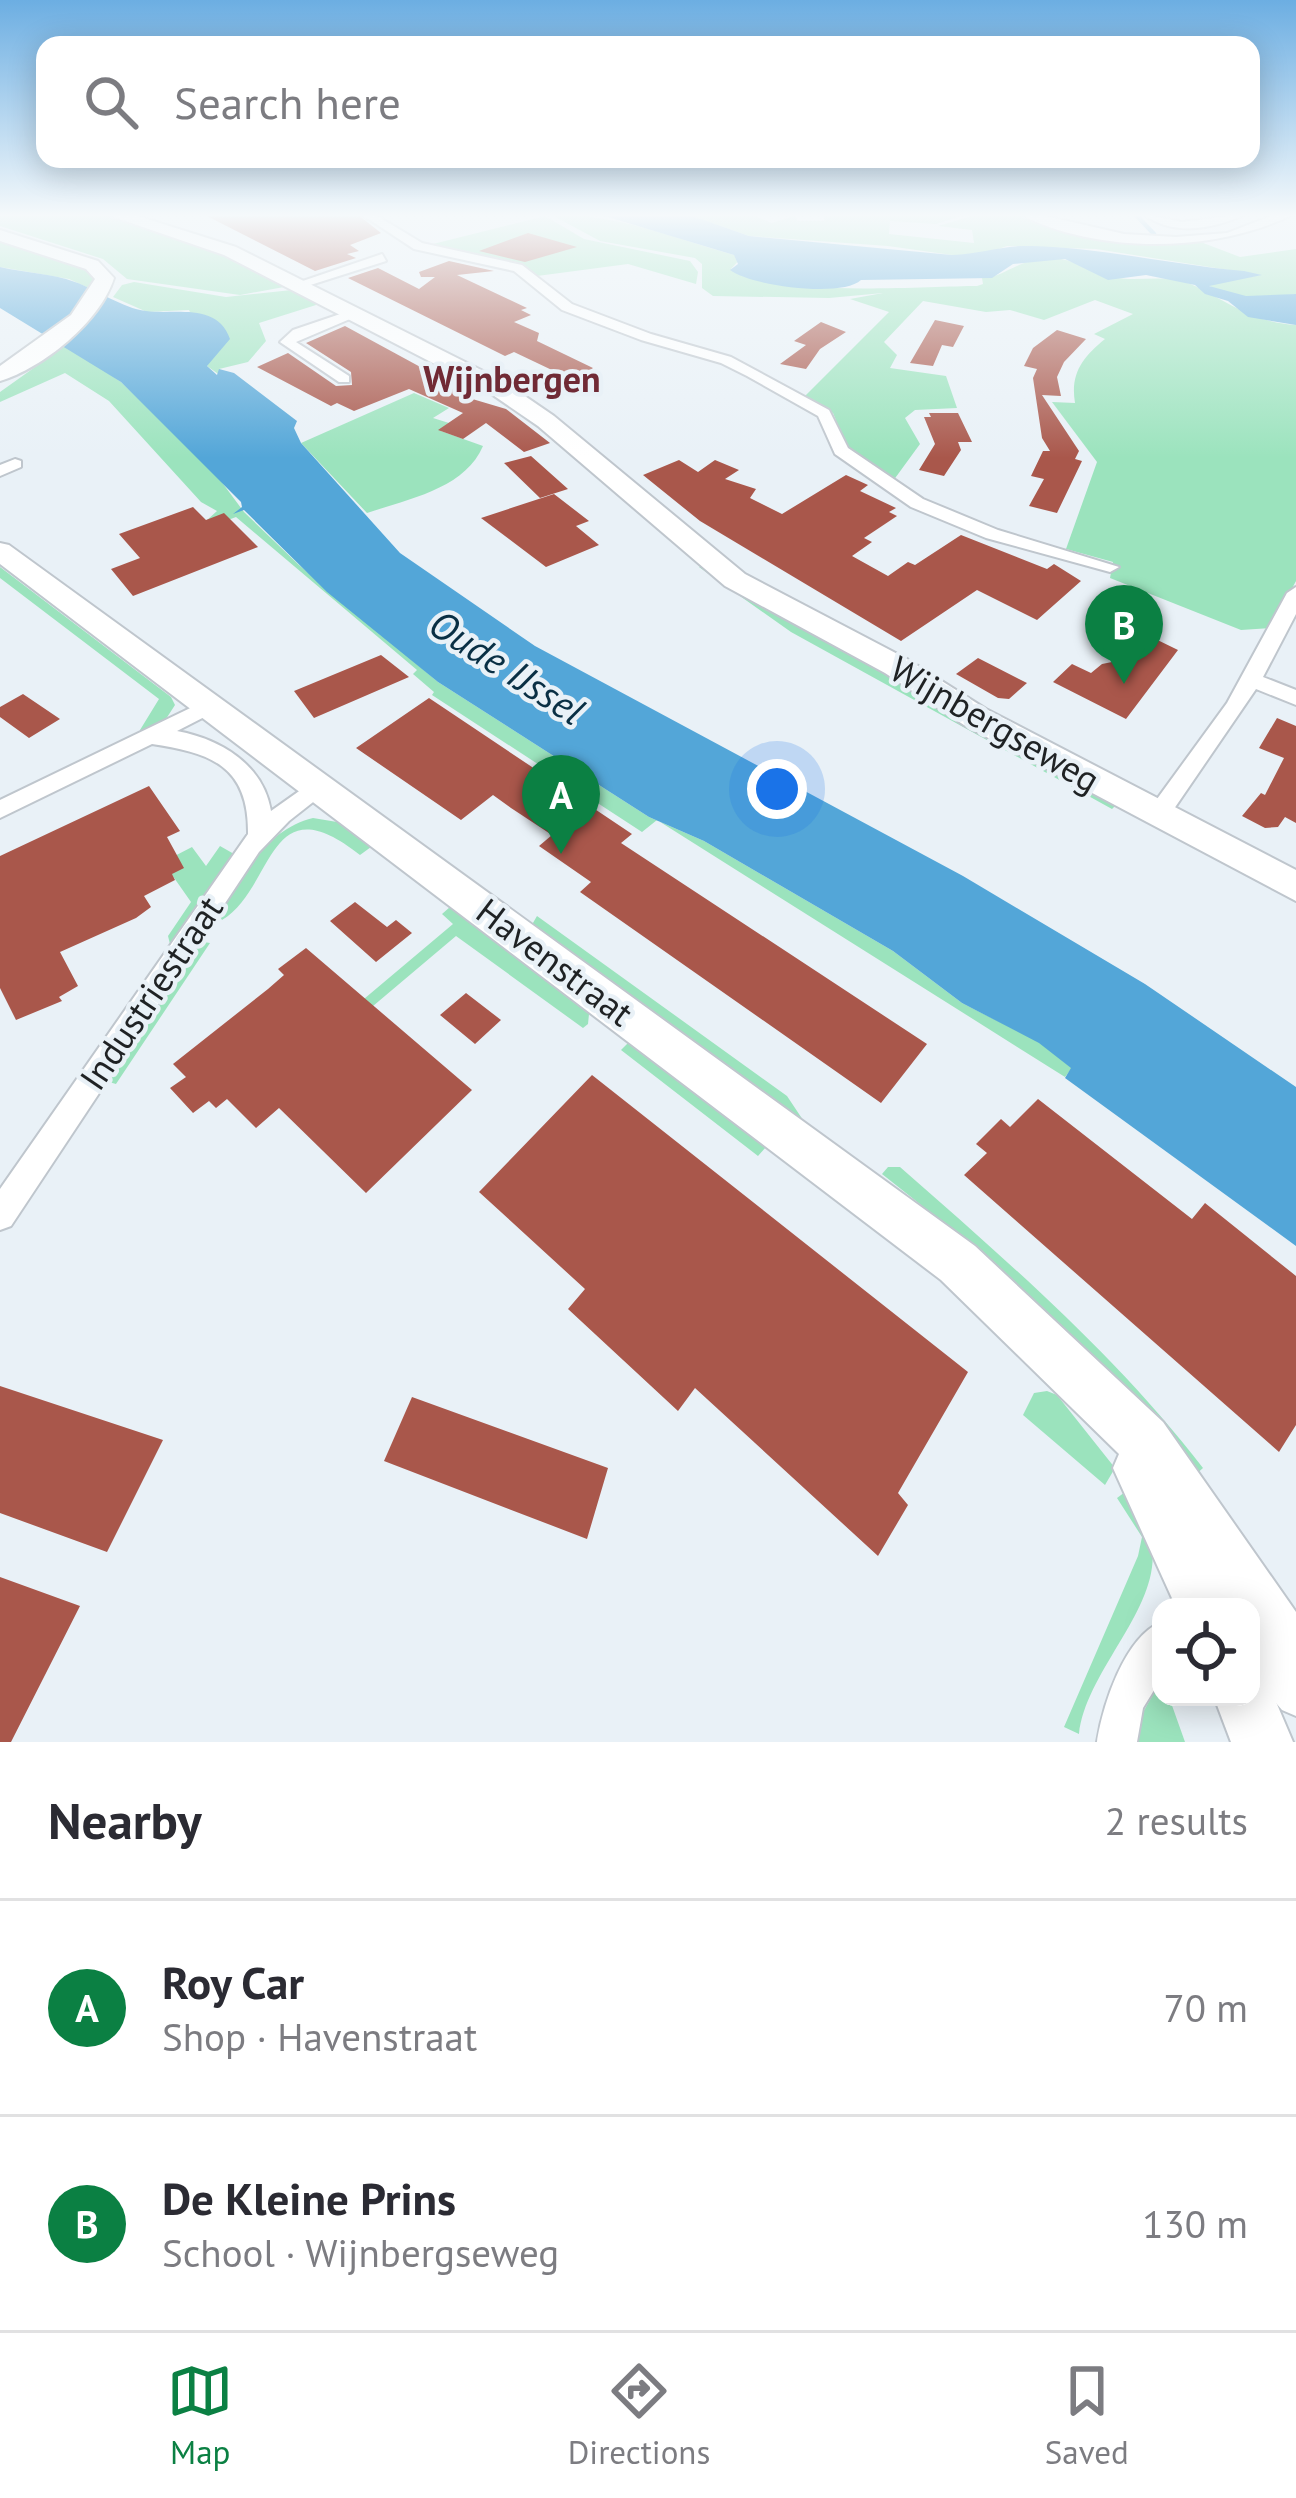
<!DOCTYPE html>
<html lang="en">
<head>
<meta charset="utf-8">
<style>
	:root { --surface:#fff; --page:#f7f7f7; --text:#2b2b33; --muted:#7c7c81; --line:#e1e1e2; --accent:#0b8043 }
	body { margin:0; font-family:"PT Sans",sans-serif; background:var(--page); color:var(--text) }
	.controls { position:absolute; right:36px; bottom:36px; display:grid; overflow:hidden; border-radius:24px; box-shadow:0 6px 30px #0003 }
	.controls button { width:108px; height:108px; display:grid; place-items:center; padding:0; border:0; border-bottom:3px solid var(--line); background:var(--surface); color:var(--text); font:60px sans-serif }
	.you { position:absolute; left:777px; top:789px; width:42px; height:42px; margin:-30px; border:9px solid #fff; border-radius:50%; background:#1a73e8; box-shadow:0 0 0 18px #1a73e833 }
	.badge { display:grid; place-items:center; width:78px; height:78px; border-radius:50%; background:var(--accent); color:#fff; font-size:39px; font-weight:700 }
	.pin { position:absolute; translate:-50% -99px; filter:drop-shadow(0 3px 6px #0008) }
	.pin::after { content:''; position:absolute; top:63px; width:42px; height:36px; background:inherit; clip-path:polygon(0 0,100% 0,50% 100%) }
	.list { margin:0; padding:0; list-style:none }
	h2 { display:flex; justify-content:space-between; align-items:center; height:156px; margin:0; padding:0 48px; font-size:51px }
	h2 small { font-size:39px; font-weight:400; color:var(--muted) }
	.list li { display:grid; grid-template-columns:78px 1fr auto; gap:36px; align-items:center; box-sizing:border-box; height:216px; padding:0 48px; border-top:3px solid var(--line) }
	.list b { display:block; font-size:45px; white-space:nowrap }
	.list p { margin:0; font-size:39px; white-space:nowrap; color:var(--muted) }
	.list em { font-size:39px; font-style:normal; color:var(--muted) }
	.icon { flex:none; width:66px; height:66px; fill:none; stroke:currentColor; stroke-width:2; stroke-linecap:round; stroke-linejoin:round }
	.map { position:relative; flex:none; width:1296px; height:1742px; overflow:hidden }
	.search { position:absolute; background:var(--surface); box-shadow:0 6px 30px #0003; left:36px; right:36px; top:36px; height:132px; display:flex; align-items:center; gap:30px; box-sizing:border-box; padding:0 42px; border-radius:24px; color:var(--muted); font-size:45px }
	.sheet { height:588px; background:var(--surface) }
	nav { display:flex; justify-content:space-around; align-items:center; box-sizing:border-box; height:168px; border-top:3px solid var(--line); background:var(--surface); font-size:33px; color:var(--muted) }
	nav a { display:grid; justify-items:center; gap:6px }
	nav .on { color:var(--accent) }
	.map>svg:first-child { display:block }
	.green { fill:#9be3bd }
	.water { fill:#53a6d8 }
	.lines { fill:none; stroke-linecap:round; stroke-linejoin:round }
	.stream { stroke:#53a6d8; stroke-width:4.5 }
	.building { fill:#a9574b }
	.street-casing { stroke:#bfc6cd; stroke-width:4 }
	.secondary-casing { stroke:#bfc6cd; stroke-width:4 }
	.street { fill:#fff; fill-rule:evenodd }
	.secondary { fill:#fff; fill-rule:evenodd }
	.labels { text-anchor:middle; stroke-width:9; stroke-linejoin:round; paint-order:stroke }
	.far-quarter-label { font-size:36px; font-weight:bold; fill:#702a35; stroke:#e9f1f7 }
	.street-label { font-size:36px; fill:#1f2224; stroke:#e9f1f7 }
	.water-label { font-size:39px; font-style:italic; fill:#092f44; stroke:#e9f1f7 }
</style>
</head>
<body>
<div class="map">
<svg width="1296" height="1742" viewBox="0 0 1296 1742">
	<rect width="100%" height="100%" fill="#e9f1f7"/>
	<!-- green -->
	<path class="green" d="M0 214H101L206 247 284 287 240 295 127 279 103 259 0 226Z
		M550 214C618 214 670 237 734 255L740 259 731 269C766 298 926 286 977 286L983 284 982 278C1004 279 1023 253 1061 259 1079 262 1095 274 1113 277 1138 283 1168 272 1195 286 1229 303 1255 323 1296 325V581L1271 628 1241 630 1110 578 1113 562 1066 549 1097 462 1052 402 1075 403C1070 373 1083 357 1105 339L1094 334 1133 314 1095 300 1044 320 1010 310 986 312 923 301 884 342 897 355 890 368 946 376 957 408 915 410 905 418 920 444 893 481 847 447 833 413 804 397 889 312 850 299 883 293 829 298 713 296 702 288V264L695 258 600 241Z
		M687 214H750L772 223 796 215 797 221H824V214H968L936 224 890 221 889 234 974 243 972 230 938 226 978 214H1023L1093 234 1198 241 1240 257 1296 249V294C1267 297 1233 301 1208 285L1260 275 1096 249 1007 246 981 255H952L888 246 749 236Z
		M545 216 584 239 690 261 698 272 696 284 628 264 537 276 515 264 425 246Z
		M0 239 81 265 96 277 91 289 69 279 0 267Z
		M134 282 226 297 292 290 315 301 316 305 259 323 266 341 248 362 219 369 283 420 207 366 212 357 189 310 147 312 113 297 122 285Z
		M66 345 121 382 212 469 244 512 299 565 438 682 649 817 704 841 893 951 962 1003 1039 1042 1072 1068 1065 1077 657 820 642 832 432 695 434 692 413 674 417 670 236 517 143 552 206 521 217 511 201 502 109 401 65 373 0 402V392Z
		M414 393 449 408 433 418 449 423 441 431 483 446C465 488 412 498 367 513L301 443Z
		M705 565 1118 803 1112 809 791 632 699 567Z
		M0 567 171 697 175 705 164 722 144 734 140 730 159 699 0 578Z
		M313 818 337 822 371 847 360 855C267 781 275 888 222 920L218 913C244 875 265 830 313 818Z
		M220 846 234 854 170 944 168 936 191 902 163 862 192 847 206 866Z
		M450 907 589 1014 588 1024 583 1028 456 936 347 1028 339 1020 453 924 442 914Z
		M537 916 787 1096 813 1135 530 928Z
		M204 942 210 943 116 1084 109 1082 108 1077 198 944Z
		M629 1042 766 1147 758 1156 621 1050Z
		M888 1167H900C1007 1261 1116 1355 1203 1468L1193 1477C1102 1356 1001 1267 882 1174Z
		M1047 1391 1057 1395 1115 1468 1105 1485 1023 1415 1034 1393Z
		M1125 1492C1133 1507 1147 1525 1151 1542 1165 1604 1086 1669 1079 1734L1064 1727 1138 1556 1142 1537 1117 1498Z
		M1160 1682 1161 1697H1169L1185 1742H1138L1142 1714Z"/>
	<!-- water -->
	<path class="water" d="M598 214H687L749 236 952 255C981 254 1002 245 1032 246 1104 248 1173 265 1244 271L1262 275 1209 286 1246 296 1296 294V325L1248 317 1228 301 1205 294 1195 285 1146 275 1108 280 1065 259 1013 264 992 278 861 280C842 298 751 286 730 270L738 264 734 255Z
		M0 267C24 273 52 273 75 282 98 290 122 308 146 311 175 315 217 302 230 339L207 366 217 375 219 369 234 373 297 421 294 428 301 443 400 553 535 646 963 876 1145 984 1296 1087V1246L1065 1078 1071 1068 1039 1043 962 1003 893 951 704 841 649 817 438 682 327 592 244 510 233 514 242 507 241 502 121 382 0 308Z"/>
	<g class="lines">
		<!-- stream -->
		<path class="stream" d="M1136 215 1154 234"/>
	</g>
	<!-- building -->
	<path class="building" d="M203 214H357L381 233 350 245 359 251 347 254 356 258 315 271Z
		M528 233 577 247 525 262 479 251Z
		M449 261 494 271 457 275 527 308 521 310 531 315 514 322 539 333 537 341 593 368 575 381 514 352 505 356 348 278 378 268 419 289 435 277H421L419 272Z
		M935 320 964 326 953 347 942 345 933 366 910 363Z
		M821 322 846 332 820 349 806 369 780 364 806 345 794 341Z
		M345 326 470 394 469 398 506 409 550 443 524 452 486 423 463 439 438 430 463 413 409 389 354 411 337 403 331 406 257 367 288 353 336 386 352 385 351 372 306 343Z
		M1057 330 1086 339 1064 362 1057 377 1061 396 1042 395 1079 451 1075 459 1082 461 1057 513 1029 506 1044 479 1031 476 1043 451H1050L1042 438 1033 378 1037 369 1024 366 1033 348Z
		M929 413H958L972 442H958L961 450 944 476 919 470 935 444 924 417H931Z
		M531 456 568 489 540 498 504 463Z
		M679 460 698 472 715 460 739 470 725 479 756 489 750 498 782 514 846 475 868 485 860 491 896 508 889 512 897 516 864 538 872 542 852 556 888 576 908 562 915 565 961 535 1047 569 1054 564 1081 581 1037 620 977 590 901 641 700 521 643 475Z
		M554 494 589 521 576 526 599 545 546 567 481 518Z
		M193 507 206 520 224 513 258 547 133 596 111 569 140 558 119 534Z
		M1137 630 1178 650 1126 719 1053 682 1072 664 1091 673 1102 664 1127 659 1121 650Z
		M381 655 409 677 314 718 294 691Z
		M978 658 1027 683 1009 699 998 698 956 674Z
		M23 694 60 719 29 738 0 717V707Z
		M429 698 632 834 621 843 927 1044 881 1103 580 892 591 882 539 846 552 835 511 808 493 795 461 820 356 748Z
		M1277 718 1296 726V823L1285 817 1278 827 1265 828 1242 816 1261 793 1265 795 1284 758 1259 748Z
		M149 786 180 831 167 837 184 868 172 874 175 880 144 896 151 907 136 918 60 952 78 986 59 997 62 1001 16 1020 0 988V856Z
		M355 902 387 927 396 920 412 933 376 962 330 921Z
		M306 948 472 1090 366 1193 279 1108 256 1128 227 1099 216 1108 209 1101 193 1113 170 1088 186 1077 173 1064 268 989 284 975 278 969Z
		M466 993 501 1020 475 1044 440 1015Z
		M592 1075 968 1372 898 1493 908 1505 878 1556 695 1388 678 1411 568 1309 585 1289 479 1192Z
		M1038 1099 1192 1219 1205 1203 1296 1276V1425L1279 1452 964 1175 987 1153 976 1144 1001 1119 1010 1127Z
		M0 1386 163 1440 107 1552 0 1513Z
		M412 1397 608 1468 587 1539 384 1461Z
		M0 1577 80 1606 11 1742H0Z"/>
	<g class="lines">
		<!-- street casing -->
		<g class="street-casing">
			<path id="street" d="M361 214H374L422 243 522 265 572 304 651 334 731 357 829 410 848 448 923 499 998 530 1119 567 1110 572 986 538 911 507 835 454 818 416 747 376 721 363 641 340 562 310 514 271 414 249Z
				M1019 214H1037L1124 234 1176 237 1227 233 1276 214H1294C1216 253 1098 255 1019 214Z
				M1143 214 1182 222 1246 214C1214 229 1173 237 1143 214Z
				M382 254 386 261 301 288 291 285Z
				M352 310 364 313 296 342 349 376V382H339L280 342 293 330Z
				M15 459 21 461V467L0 476V465Z
				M1296 587V614L1263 677 1296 690V705L1256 689 1165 822H1149L1146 816 1149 810 1227 703 1287 593Z
				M211 698 221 705 218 710 177 731C220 739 263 764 271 811L312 782 320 780 331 788 289 821 259 852 11 1226 0 1230V1189L248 834C249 765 210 753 152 744L0 818V800Z
				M1161 1622V1679L1143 1708 1137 1742H1097C1103 1705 1124 1638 1161 1622Z
				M1251 1624 1265 1630 1296 1666V1716L1282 1710 1251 1674Z"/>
		</g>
		<!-- secondary casing -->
		<g class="secondary-casing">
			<path id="secondary" d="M105 214H131L236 247 503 381 554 416 745 574 907 659 986 709 1296 870V901L964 725 885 673 725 586 538 426 487 391 224 255Z
				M0 230 98 261 114 278C100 322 43 368 0 381V366L71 315 95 279 86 269 0 241Z
				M0 543 9 545 975 1246 1163 1422 1296 1612V1701C1259 1685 1251 1645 1251 1607H1176L1113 1468 1119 1454 941 1280 0 564Z
				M1251 1670 1265 1676 1293 1742H1231L1214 1697H1251Z"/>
		</g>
		<!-- street -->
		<use href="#street" class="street"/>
		<!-- secondary -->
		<use href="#secondary" class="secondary"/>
	</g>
	<!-- sky -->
	<linearGradient id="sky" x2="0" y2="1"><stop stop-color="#6caee2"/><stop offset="0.47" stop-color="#f5f9fb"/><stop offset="1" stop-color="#f5f9fb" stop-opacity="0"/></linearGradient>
	<rect width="1296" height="458" fill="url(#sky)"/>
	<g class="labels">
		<!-- far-quarter labels -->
		<g class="far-quarter-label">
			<text x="512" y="392">Wijnbergen</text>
		</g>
		<!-- street labels -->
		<g class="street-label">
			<text transform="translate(995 724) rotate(30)" y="13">Wijnbergseweg</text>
			<text transform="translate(555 962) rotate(37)" y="13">Havenstraat</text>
			<text transform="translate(151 993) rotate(-56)" y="13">Industriestraat</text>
		</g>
		<!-- water labels -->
		<g class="water-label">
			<text transform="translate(507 667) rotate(33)" y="14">Oude IJssel</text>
		</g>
	</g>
</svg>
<div class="controls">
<button><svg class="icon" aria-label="locate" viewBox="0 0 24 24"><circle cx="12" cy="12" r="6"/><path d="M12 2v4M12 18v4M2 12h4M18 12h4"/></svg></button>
</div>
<div class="you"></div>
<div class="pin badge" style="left:561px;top:854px">A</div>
<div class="pin badge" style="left:1124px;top:684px">B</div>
<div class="search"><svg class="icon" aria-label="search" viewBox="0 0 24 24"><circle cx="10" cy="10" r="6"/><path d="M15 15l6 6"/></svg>Search here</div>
</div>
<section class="sheet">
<h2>Nearby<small>2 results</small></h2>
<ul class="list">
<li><span class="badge">A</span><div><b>Roy Car</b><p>Shop · Havenstraat</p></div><em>70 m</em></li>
<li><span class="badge">B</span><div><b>De Kleine Prins</b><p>School · Wijnbergseweg</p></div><em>130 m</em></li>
</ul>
</section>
<nav>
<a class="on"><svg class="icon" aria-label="map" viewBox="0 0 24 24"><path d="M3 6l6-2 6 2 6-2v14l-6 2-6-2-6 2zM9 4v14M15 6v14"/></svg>Map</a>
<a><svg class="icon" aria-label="directions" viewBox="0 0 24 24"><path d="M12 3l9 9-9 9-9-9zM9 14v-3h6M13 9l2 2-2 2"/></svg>Directions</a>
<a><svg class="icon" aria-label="saved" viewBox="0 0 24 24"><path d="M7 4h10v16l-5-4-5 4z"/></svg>Saved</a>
</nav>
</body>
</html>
